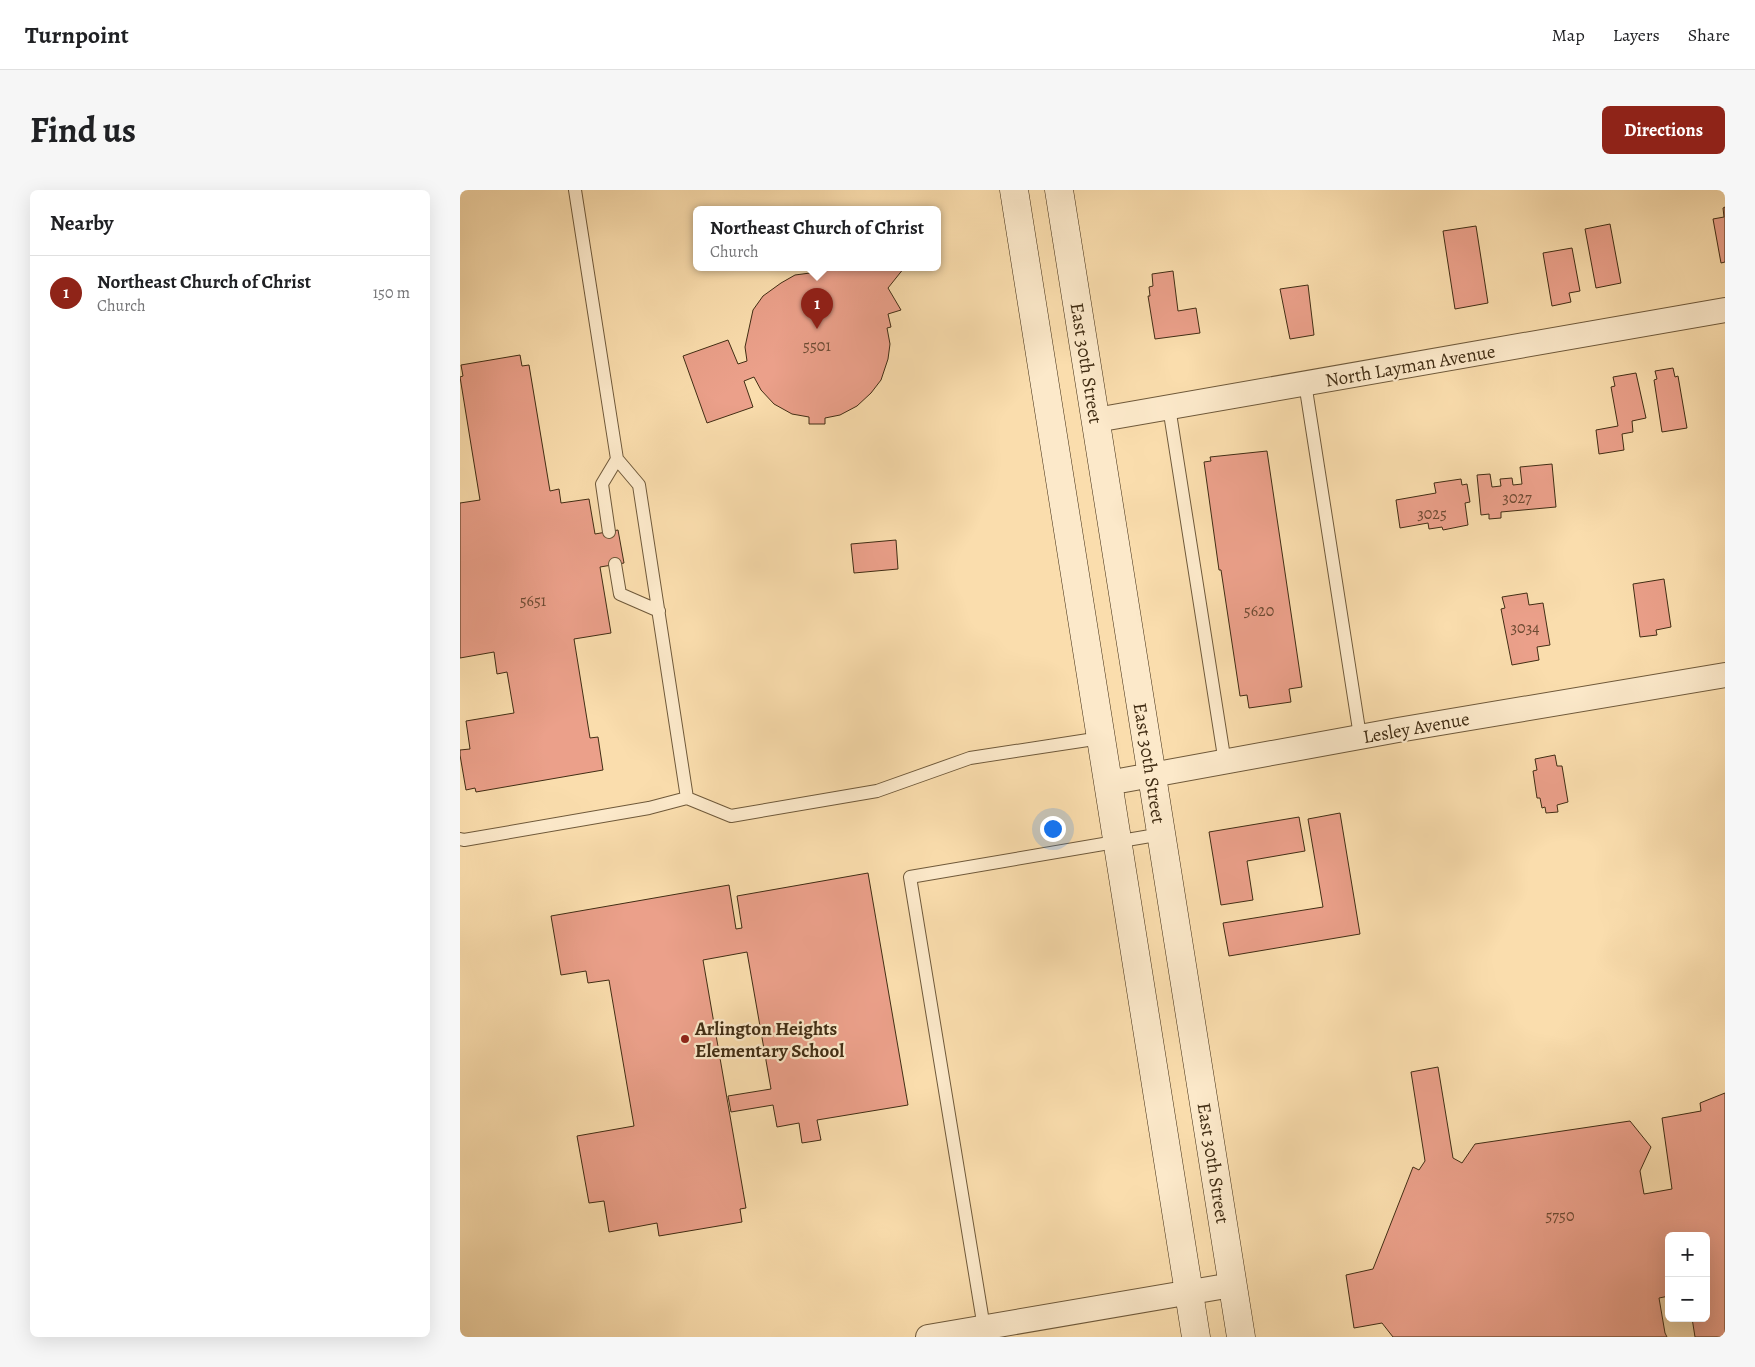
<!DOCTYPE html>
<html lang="en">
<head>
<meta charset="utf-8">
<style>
	:root { --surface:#fff; --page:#f6f6f6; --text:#202124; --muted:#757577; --line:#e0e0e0; --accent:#8f2418 }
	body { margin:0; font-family:Alegreya,serif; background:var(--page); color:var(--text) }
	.controls { position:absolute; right:15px; bottom:15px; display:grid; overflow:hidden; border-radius:8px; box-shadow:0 5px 20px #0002 }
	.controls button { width:45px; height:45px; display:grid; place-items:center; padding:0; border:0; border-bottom:1px solid var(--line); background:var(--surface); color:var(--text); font:25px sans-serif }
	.you { position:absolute; left:592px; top:638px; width:18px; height:18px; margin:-12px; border:4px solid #fff; border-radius:50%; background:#1a73e8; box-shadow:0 0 0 8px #1a73e833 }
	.badge { display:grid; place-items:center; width:32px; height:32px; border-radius:50%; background:var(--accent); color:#fff; font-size:16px; font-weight:700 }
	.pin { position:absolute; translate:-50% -41px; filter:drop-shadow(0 1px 2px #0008) }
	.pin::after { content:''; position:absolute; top:26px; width:18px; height:15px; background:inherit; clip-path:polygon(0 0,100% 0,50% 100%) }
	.popup { position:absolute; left:233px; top:16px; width:248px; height:65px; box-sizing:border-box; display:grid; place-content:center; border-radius:8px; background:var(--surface); filter:drop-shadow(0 1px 4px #0005); font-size:16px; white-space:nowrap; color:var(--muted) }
	.popup b { font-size:19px; color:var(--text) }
	.popup::after { content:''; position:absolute; left:50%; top:100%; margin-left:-10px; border:10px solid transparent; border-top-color:var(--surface) }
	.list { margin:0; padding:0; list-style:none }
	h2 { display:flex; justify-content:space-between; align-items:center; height:65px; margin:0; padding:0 20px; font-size:21px }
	h2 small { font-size:16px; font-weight:400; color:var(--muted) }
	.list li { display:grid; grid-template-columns:32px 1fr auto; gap:15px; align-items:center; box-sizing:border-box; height:75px; padding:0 20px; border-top:1px solid var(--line) }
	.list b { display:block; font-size:19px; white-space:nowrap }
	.list p { margin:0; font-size:16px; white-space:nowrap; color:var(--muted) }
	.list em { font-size:16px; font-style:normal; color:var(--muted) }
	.map { position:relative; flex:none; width:1265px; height:1147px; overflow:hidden; border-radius:8px }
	header { display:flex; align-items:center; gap:30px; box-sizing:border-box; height:70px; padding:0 25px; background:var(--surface); border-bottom:1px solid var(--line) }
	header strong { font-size:24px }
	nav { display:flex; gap:28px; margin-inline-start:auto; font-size:18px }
	.intro { display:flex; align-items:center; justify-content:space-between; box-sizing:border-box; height:120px; padding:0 30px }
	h1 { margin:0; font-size:35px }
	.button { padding:12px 22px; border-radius:8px; background:var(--accent); color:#fff; font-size:18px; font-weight:700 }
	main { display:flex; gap:30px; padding:0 30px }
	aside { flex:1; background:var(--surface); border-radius:8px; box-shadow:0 5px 20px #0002 }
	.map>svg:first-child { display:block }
	.building { fill:#eba08a; stroke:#412d14 }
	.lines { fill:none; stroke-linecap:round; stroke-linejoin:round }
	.lane-casing { stroke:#6f593a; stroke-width:14 }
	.street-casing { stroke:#6f593a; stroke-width:26 }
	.secondary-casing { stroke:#412d14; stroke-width:29 }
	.lane { stroke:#fce9ca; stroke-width:12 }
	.street { stroke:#fce9ca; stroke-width:24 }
	.secondary { stroke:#fce9ca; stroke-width:28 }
	.poi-dot { fill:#8f2418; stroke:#fce9ca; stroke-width:2 }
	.labels { text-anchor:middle; stroke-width:4.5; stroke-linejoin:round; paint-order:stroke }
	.number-label { font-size:16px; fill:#6c4a32 }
	.street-label { font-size:19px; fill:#412d14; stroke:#fce9ca }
	.poi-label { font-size:19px; font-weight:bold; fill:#412d14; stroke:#fce9ca; text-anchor:start }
</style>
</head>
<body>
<header>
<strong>Turnpoint</strong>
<nav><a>Map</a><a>Layers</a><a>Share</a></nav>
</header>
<div class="intro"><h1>Find us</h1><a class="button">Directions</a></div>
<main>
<aside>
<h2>Nearby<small></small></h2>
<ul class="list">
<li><span class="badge">1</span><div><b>Northeast Church of Christ</b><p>Church</p></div><em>150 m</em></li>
</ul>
</aside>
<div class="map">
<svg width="1265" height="1147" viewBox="0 0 1265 1147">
	<rect width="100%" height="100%" fill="#faddad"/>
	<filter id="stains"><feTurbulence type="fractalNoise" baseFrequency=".004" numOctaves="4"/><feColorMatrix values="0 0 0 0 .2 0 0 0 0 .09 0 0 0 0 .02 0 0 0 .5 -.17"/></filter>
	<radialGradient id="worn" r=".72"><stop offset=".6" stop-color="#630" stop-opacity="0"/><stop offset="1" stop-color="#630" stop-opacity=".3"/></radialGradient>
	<!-- building -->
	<path class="building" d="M1265 17V72L1261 73 1253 29 1264 27 1263 18Z
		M1150 34 1161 93 1136 98 1125 39Z
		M1016 36 1028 113 995 119 983 41Z
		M1112 58 1120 101 1109 103 1111 112 1092 116 1083 63Z
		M349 78H444L428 98 441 120 428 124 431 137 427 138 430 154 428 169 421 190 411 203 397 216 380 225 365 228V234H349V227L332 224 314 214 301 200 294 187 284 191 293 217 247 233 223 166 268 150 278 174 287 171 285 157 293 120 303 106 321 93 335 85 350 83Z
		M713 81 718 121 736 118 740 143 695 149 688 106H690L689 97 693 96 692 84Z
		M848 95 854 145 830 149 820 99Z
		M60 165 62 176 69 175 90 301 99 299 101 313 129 309 135 344 158 340 164 373 140 377 151 443 114 449 130 548 138 547 143 580 16 602 15 598 6 600 0 565V560L10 559 6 531 54 523 47 482 37 484 34 462 0 468V313L20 310 0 187 3 186 1 175Z
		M1213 178 1215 187 1218 186 1227 238 1202 242 1194 190 1197 189 1195 181Z
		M1176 183 1186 228 1172 231 1173 242 1162 244 1164 260 1139 264 1136 240 1158 236 1151 197 1155 196 1153 187Z
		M807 261 842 497 829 499 831 512 789 518 787 505 780 506 761 380H759L744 272 751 271 750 267Z
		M1092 274 1096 317 1041 322V328L1029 329V324L1021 325 1017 285 1030 284 1032 297 1041 296 1040 289 1052 288 1053 295 1062 294 1060 277Z
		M1001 289 1002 295 1007 294 1010 312 1005 313 1008 335 983 340 982 337 969 339 968 333 940 338 936 310 976 303 974 293Z
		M436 350 438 379 394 383 391 354Z
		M1204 389 1211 437 1196 440 1197 445 1180 447 1173 394Z
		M1067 403 1069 415 1083 413 1090 455 1077 457 1079 470 1052 475 1041 419 1045 418 1042 407Z
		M1095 565 1097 576H1102L1108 612 1097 615 1098 622 1086 623 1085 617 1082 618 1080 608H1077L1073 581 1077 580 1075 569Z
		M880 623 900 744 769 766 763 733 863 717 848 629Z
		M839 627 845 661 787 671 793 710 761 715 749 642Z
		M408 683 448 915 357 930 361 950 342 953 339 933 317 937 313 915 271 922 268 906 311 899 287 762 243 770 286 1018 280 1019 282 1032 199 1046 197 1033 149 1042 144 1011 129 1013 117 946 174 936 149 790 128 793 126 781 101 785 91 726 269 695 276 739 282 738 277 706Z
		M978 877 993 968 1002 973 1015 954 1170 931 1191 957 1180 981 1184 1004 1212 999 1202 928 1241 921 1240 913 1265 903V1147H1235L1232 1128H1246V1046H1209V1106L1199 1108 1205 1143 1207 1147H933L922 1133 894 1138 886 1085 913 1079 953 977 959 980 965 971 951 882Z"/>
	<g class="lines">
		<!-- lane casing -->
		<g class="lane-casing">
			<path id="lane" d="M845 193 900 546
				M709 217 765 573
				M149 342 142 294 157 269
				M155 374 160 404 199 421
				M227 608 271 626 417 601 510 568 641 548
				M0 649 4 650 189 618 227 608 179 295 157 269 115 0
				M524 1138 450 687 702 644"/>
		</g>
		<!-- street casing -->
		<g class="street-casing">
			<path id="street" d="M636 230 1265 120
				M648 593 938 540 1265 485
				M468 1147 772 1095"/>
		</g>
		<!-- secondary casing -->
		<g class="secondary-casing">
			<path id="secondary" d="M554 0 736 1147
				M599 0 781 1147"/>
		</g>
		<!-- lane -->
		<use href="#lane" class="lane"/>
		<!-- street -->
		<use href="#street" class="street"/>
		<!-- secondary -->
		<use href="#secondary" class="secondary"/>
	</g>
	<!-- markers -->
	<circle class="poi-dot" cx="225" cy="849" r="5"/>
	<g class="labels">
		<!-- number labels -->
		<g class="number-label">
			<text x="357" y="161">5501</text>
			<text x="1057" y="313">3027</text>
			<text x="972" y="329">3025</text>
			<text x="73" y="416">5651</text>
			<text x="799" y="426">5620</text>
			<text x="1065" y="443">3034</text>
			<text x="1100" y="1031">5750</text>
		</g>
		<!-- street labels -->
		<g class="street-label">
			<text transform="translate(627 173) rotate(81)" y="7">East 30th Street</text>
			<text transform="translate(950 175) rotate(-10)" y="7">North Layman Avenue</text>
			<text transform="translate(956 537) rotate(-10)" y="7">Lesley Avenue</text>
			<text transform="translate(690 573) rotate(81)" y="7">East 30th Street</text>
			<text transform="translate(754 973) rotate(81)" y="7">East 30th Street</text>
		</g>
		<!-- poi labels -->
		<g class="poi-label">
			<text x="235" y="845">Arlington Heights<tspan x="235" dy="22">Elementary School</tspan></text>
		</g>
	</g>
	<rect width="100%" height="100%" filter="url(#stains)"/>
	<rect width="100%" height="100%" fill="url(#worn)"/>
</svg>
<div class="controls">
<button>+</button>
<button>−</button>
</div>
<div class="you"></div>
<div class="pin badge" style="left:357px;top:139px">1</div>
<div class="popup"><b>Northeast Church of Christ</b>Church</div>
</div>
</main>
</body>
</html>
